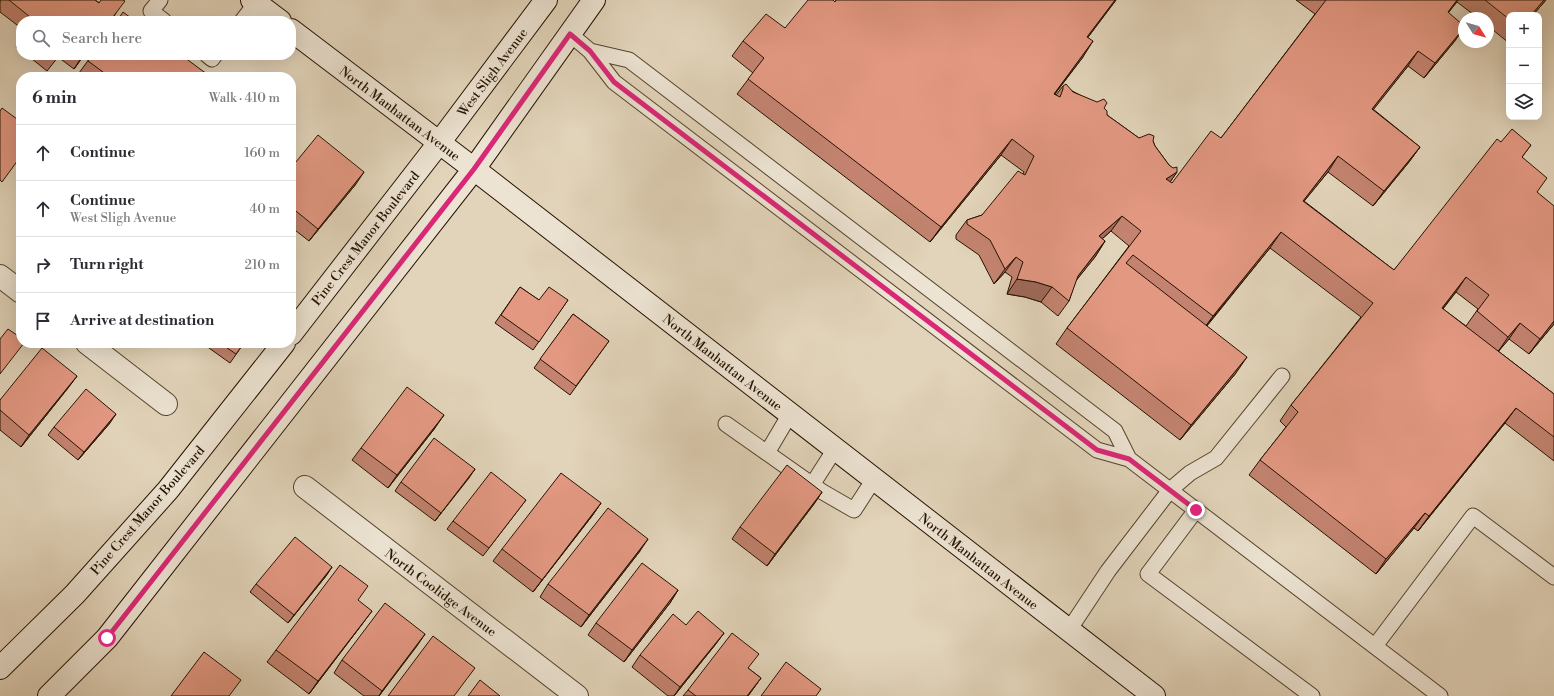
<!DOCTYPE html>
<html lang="en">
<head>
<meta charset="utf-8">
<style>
	:root { --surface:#fff; --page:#f7f7f7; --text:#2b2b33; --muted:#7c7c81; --line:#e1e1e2 }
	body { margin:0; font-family:"Libre Bodoni",serif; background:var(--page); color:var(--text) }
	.controls { position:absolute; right:12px; top:12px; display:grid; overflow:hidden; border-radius:8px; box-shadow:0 4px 16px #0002 }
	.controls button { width:36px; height:36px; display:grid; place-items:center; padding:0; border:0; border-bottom:1px solid var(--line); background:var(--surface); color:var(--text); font:20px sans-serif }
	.compass { position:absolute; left:1458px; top:12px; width:36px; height:36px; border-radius:50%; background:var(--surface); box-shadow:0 4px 16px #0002; rotate:127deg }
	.stop { position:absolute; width:12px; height:12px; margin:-9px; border:3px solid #db2777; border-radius:50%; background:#fff }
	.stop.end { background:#db2777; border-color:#fff; box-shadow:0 1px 4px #0008 }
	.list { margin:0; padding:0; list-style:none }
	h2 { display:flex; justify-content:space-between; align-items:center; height:52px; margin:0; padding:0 16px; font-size:17px }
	h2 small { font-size:13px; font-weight:400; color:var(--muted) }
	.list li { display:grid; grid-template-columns:26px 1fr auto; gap:12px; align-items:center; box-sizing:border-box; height:56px; padding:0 16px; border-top:1px solid var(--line) }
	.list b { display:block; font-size:15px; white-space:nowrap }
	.list p { margin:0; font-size:13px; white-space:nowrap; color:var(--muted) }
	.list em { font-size:13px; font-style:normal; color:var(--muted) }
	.icon { flex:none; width:22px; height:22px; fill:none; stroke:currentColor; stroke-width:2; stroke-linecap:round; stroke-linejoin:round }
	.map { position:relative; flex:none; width:1554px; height:696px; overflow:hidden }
	.search { position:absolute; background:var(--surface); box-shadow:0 4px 16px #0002; left:16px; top:16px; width:280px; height:44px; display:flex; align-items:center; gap:10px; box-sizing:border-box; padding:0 14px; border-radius:16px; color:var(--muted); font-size:15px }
	.panel { position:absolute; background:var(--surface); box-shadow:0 4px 16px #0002; left:16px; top:72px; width:280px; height:276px; border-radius:16px }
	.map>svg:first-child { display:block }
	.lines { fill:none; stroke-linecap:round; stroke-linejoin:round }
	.lane-casing { stroke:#54422e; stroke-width:17 }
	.street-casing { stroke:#54422e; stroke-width:24 }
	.secondary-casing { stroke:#251200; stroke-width:24 }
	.lane { stroke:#ece3d2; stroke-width:15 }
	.street { stroke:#ece3d2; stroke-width:22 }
	.secondary { stroke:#ece3d2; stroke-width:22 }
	.wall { fill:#c38370; stroke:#251200; fill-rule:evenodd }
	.shaded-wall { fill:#9f6a5b; stroke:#251200 }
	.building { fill:#e39882; stroke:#251200 }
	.route { stroke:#db2777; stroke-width:5 }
	.labels { text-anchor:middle; stroke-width:3; stroke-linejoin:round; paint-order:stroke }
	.street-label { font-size:13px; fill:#251200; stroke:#ece3d2 }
</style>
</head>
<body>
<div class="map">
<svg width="1554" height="696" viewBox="0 0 1554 696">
	<rect width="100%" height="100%" fill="#e2d4ba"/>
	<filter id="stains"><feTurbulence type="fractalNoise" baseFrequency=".005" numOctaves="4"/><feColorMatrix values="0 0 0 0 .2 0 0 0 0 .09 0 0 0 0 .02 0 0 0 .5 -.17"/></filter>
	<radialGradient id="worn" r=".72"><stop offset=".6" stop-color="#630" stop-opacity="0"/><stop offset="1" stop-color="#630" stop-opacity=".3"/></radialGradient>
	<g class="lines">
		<!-- lane casing -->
		<g class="lane-casing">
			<path id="lane" d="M160 0 151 11 164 21
				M242 21 256 3
				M570 34 590 51 614 82 1097 450 1129 459 1440 696
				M590 51 629 60 1115 431 1129 459
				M207 55 212 59 215 55
				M726 424 821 491 854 510 874 479
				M767 453 790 414
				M812 485 835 449
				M1196 510 1148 574 1312 696
				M1069 630 1108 571 1170 490 1190 473 1216 458 1282 376
				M1375 646 1473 516 1554 577"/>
		</g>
		<!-- street casing -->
		<g class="street-casing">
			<path id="street" d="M0 276 21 292
				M87 343 166 404
				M305 487 577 696"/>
		</g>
		<!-- secondary casing -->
		<g class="secondary-casing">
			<path id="secondary" d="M252 0 280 21
				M291 30 474 169 1154 696
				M291 334 439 143 546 0
				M0 668 75 594 168 490 284 343
				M49 696 107 638 474 169 594 0"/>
		</g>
		<!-- lane -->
		<use href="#lane" class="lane"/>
		<!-- street -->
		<use href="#street" class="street"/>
		<!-- secondary -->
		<use href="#secondary" class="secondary"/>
	</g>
	<!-- wall -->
	<path class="wall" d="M1 0H95L116 13 111 21H21V28L0 12V2Z
		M836 0H1116L1088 37 1083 57 1055 94 1056 95 1063 86 1104 108 1107 115 1139 138 1153 141 1155 146 1169 165 1177 172 1170 182 1172 183 1221 138 1315 14 1296 0H1546L1533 15H1509V43L1488 26V18H1478L1457 2 1448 13 1464 28 1454 42 1424 78 1408 66 1373 109 1420 147 1409 162 1373 206 1328 172 1304 201 1394 270 1501 142 1531 145 1522 157 1537 192 1554 324 1529 354 1509 339 1498 351 1554 394V461L1505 423 1418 531 1414 528 1376 574 1249 475 1260 460 1286 427 1280 421 1291 405 1361 317 1270 248 1207 326 1236 373 1180 440 1056 344 1067 328 1129 246 1111 231 1102 239 1105 241 1095 257 1076 280 1069 301 1058 316 1041 302 1025 297 1007 294 1012 277 1005 272 994 284 979 255 956 239V235L967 220 982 215 1023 174 1024 172 1001 155 930 242 737 94 753 73 732 56 743 41 785 28 835 2ZM1456 292 1478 309 1466 326 1443 309Z
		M21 39V51L16 47Z
		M27 55H84L74 69 58 57 47 71Z
		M92 55 211 77H85L79 73Z
		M291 168 356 184 309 241 291 227Z
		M21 180V185L19 184Z
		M520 287 539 300H568L533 350 495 323Z
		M573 314 609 341 570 395 534 368Z
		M202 343H244L230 363Z
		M77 376 68 388 21 447 0 430V400Z
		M110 423 78 460 48 435 54 427Z
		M435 428 388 488 352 460 361 448Z
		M475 469 435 521 395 491 401 482Z
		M822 492 814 504 767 566 732 539 740 527Z
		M526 500 483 556 447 529 453 521Z
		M601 503 592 516 533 592 493 561 502 549Z
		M640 551 581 627 540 597 548 584Z
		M332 567 326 576 288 623 250 592 256 584Z
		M678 590 670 603 624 662 588 635 596 623Z
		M358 601 363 623 309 694 267 662 276 650Z
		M686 625 724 633 715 645 674 696H668L632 667 640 655Z
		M425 634 379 696H364L334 673 342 660Z
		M748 668 761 678 748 696H683L688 690Z"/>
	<!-- shaded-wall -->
	<path class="shaded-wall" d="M1115 0H1116L1077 52 1087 37Z
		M1457 0H1458L1437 28 1448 12Z
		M1544 0H1546L1533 15H1531Z
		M1464 28 1454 42 1424 78 1435 63Z
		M1093 41 1083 57 1043 109 1054 94Z
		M1418 51 1408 66 1362 124 1372 109Z
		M83 55H84L74 69Z
		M1012 139 1001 155 930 242 941 227Z
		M1420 147 1409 162 1373 206 1384 191Z
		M1338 156 1328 172 1292 216 1303 201Z
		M364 172 356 184 309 241 318 229Z
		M1177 172 1166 188V179Z
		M1122 216 1111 231 1088 251 1099 236Z
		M1281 232 1270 248 1202 331 1213 316Z
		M1105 241 1095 257 1067 292 1078 276Z
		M1016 257 1005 272 994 284 1005 269Z
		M1466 277 1456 292 1431 323 1442 308Z
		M1017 279 1036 282 1052 287 1041 302 1025 297 1007 294Z
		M1554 321V324L1529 354 1540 339Z
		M1520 323 1509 339 1498 352 1508 337Z
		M1247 357 1236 373 1180 440 1191 425Z
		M77 376 68 388 21 447 29 435Z
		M1516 408 1505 423 1418 531 1429 516Z
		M116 414 110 423 78 460 84 452Z
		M444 415 435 428 388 488 397 475Z
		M475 469 469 478 435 521 441 513Z
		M822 492 814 504 767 566 775 554Z
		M601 503 592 516 533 592 542 580Z
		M1425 513 1414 528 1376 574 1386 559Z
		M648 539 640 551 581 627 589 615Z
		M332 567 326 576 288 623 294 615Z
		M678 590 670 603 624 662 632 650Z
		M372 611 363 623 309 694 318 681Z
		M724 633 715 645 674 696 680 687Z
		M425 634 417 646 379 696 382 691Z
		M761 678 748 696H747Z"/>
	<!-- building -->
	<path class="building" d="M9 0H95L99 3 101 0H123L125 1 110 21H35Z
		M808 0H833L835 2 836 0H1115L1087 37 1093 41 1054 94 1060 97 1063 89V86L1066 84 1073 92 1097 102 1104 99 1107 103 1104 108 1107 111V115L1139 138 1149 134 1154 136 1153 141 1155 146 1169 165 1173 168 1177 167V172L1166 179 1172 183 1211 131 1221 138 1326 0H1457L1448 12 1464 26V28L1435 63 1418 51 1372 109 1420 147 1384 191 1338 156 1303 201 1394 270 1497 139 1501 142 1512 129 1531 145 1522 157 1547 178 1537 192 1554 206V321L1540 339 1520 323 1508 337 1477 311 1489 295 1466 277 1442 308 1554 394V437L1516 408 1429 516 1425 513 1386 559 1260 460 1298 412 1291 405 1373 303 1281 232 1213 316 1133 255 1126 263 1247 357 1191 425 1067 328 1141 231 1122 216 1099 236 1105 241 1078 276 1069 301 1052 287 1036 282 1017 279 1023 262 1016 257 1005 269 990 240 967 224V220L982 215 1018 171 1025 175 1034 156 1012 139 941 227 748 79 764 58 743 41 766 14 785 28Z
		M1485 0H1544L1531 15H1509V19Z
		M123 12 135 21H117Z
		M51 55H59L56 59Z
		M92 55H181L211 77H99L103 72 88 61Z
		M2 108 21 122V156L2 182 0 180V111Z
		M318 135 364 172 318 229 291 207V168Z
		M520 287 539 300 549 287 568 300 539 342 501 315Z
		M573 314 609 341 576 386 540 359Z
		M8 329 21 338V343H24L0 374V339Z
		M220 343H244L236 354Z
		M42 348 77 376 29 435 0 410V400Z
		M407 387 444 415 397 475 361 448Z
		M86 389 116 414 84 452 54 427Z
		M434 438 475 469 441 513 401 482Z
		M787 465 822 492 775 554 740 527Z
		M491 472 526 500 489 548 453 521Z
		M561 473 601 503 542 580 502 549Z
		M608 508 648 539 589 615 548 584Z
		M295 537 332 567 294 615 256 584Z
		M642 563 678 590 632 650 596 623Z
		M340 565 368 586 358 600 372 611 318 681 276 650Z
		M385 603 425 634 382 691 342 660Z
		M698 611 724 633 680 687 640 655 673 614 686 625Z
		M732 633 759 654 748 668 761 678 747 696H696L688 690Z
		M433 636 475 668 454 696H388Z
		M204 652 241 680 229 696H171Z
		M786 662 821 689 816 696H761Z
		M480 680 500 696H468Z"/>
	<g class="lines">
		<!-- route -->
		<path class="route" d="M107 638 474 169 570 34 590 51 614 82 1097 450 1129 459 1196 510"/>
	</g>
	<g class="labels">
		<!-- street labels -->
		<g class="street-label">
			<text transform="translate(492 72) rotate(-53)" y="5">West Sligh Avenue</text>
			<text transform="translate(400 113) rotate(37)" y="5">North Manhattan Avenue</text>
			<text transform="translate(365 238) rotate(-52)" y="5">Pine Crest Manor Boulevard</text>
			<text transform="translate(723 362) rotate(38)" y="5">North Manhattan Avenue</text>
			<text transform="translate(147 510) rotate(-49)" y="5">Pine Crest Manor Boulevard</text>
			<text transform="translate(979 561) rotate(38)" y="5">North Manhattan Avenue</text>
			<text transform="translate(441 592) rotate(37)" y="5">North Coolidge Avenue</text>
		</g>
	</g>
	<rect width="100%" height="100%" filter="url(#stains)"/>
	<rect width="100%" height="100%" fill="url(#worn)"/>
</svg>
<div class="controls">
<button>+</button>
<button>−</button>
<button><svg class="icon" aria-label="layers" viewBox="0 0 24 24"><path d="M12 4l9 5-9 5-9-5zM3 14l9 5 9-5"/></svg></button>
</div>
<svg class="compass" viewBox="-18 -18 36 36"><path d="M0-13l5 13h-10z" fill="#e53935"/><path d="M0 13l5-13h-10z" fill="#7c7c81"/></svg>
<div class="stop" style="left:107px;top:638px"></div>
<div class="stop end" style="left:1196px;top:510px"></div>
<div class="search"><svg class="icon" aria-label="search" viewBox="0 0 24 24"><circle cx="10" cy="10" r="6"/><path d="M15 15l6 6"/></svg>Search here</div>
<section class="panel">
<h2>6 min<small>Walk · 410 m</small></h2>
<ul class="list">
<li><svg class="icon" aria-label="ahead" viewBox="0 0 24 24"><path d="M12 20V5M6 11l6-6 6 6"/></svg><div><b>Continue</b></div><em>160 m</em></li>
<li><svg class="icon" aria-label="ahead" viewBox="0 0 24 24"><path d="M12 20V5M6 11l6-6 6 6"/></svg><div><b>Continue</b><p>West Sligh Avenue</p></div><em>40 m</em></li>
<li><svg class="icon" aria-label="right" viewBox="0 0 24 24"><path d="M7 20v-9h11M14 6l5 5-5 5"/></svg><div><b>Turn right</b></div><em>210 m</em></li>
<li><svg class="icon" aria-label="arrive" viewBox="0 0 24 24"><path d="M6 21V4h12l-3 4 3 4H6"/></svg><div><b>Arrive at destination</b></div></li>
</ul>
</section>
</div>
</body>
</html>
